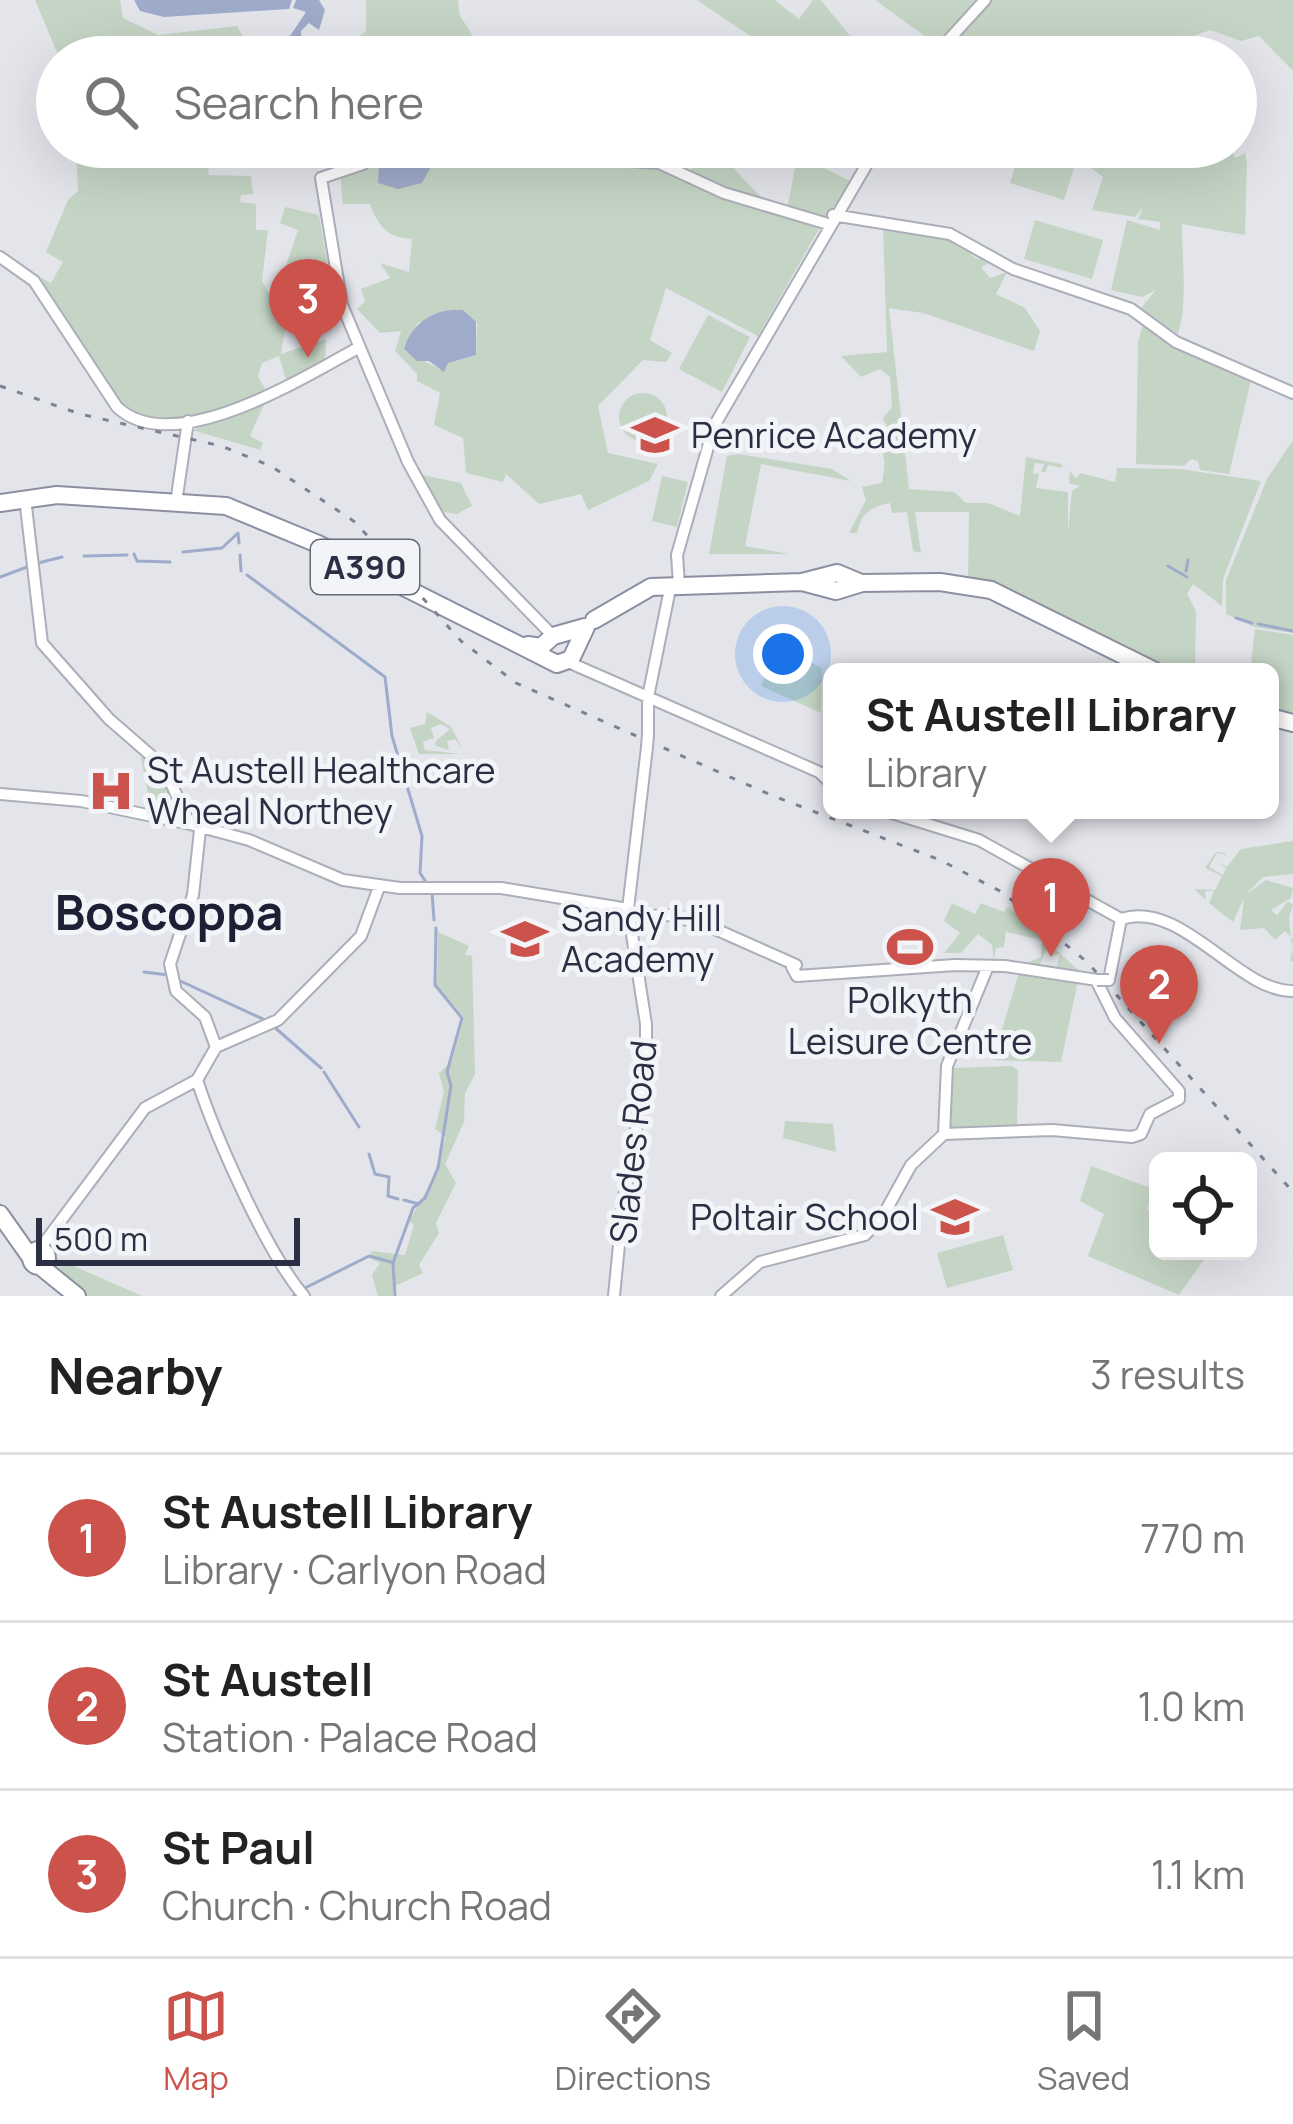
<!DOCTYPE html>
<html lang="en">
<head>
<meta charset="utf-8">
<style>
	:root { --surface:#fff; --page:#f6f6f6; --text:#222; --muted:#767676; --line:#e0e0e0; --accent:#cc534c }
	body { margin:0; font-family:Manrope,sans-serif; background:var(--page); color:var(--text) }
	.controls { position:absolute; right:36px; bottom:36px; display:grid; overflow:hidden; border-radius:18px; box-shadow:0 12px 48px #0002 }
	.controls button { width:108px; height:108px; display:grid; place-items:center; padding:0; border:0; border-bottom:3px solid var(--line); background:var(--surface); color:var(--text); font:60px sans-serif }
	.scale { position:absolute; left:36px; bottom:30px; width:264px; box-sizing:border-box; padding-left:12px; border:6px solid #2b2f43; border-top:0; font-size:33px; line-height:42px; white-space:nowrap; color:#2b2f43; -webkit-text-stroke:9px #f3f4f8; paint-order:stroke }
	.you { position:absolute; left:783px; top:654px; width:42px; height:42px; margin:-30px; border:9px solid #fff; border-radius:50%; background:#1a73e8; box-shadow:0 0 0 18px #1a73e833 }
	.badge { display:grid; place-items:center; width:78px; height:78px; border-radius:50%; background:var(--accent); color:#fff; font-size:39px; font-weight:700 }
	.pin { position:absolute; translate:-50% -99px; filter:drop-shadow(0 3px 6px #0008) }
	.pin::after { content:''; position:absolute; top:63px; width:42px; height:36px; background:inherit; clip-path:polygon(0 0,100% 0,50% 100%) }
	.popup { position:absolute; left:823px; top:663px; width:456px; height:156px; box-sizing:border-box; display:grid; place-content:center; border-radius:18px; background:var(--surface); filter:drop-shadow(0 3px 9px #0005); font-size:39px; white-space:nowrap; color:var(--muted) }
	.popup b { font-size:45px; color:var(--text) }
	.popup::after { content:''; position:absolute; left:50%; top:100%; margin-left:-24px; border:24px solid transparent; border-top-color:var(--surface) }
	.list { margin:0; padding:0; list-style:none }
	h2 { display:flex; justify-content:space-between; align-items:center; height:156px; margin:0; padding:0 48px; font-size:51px }
	h2 small { font-size:39px; font-weight:400; color:var(--muted) }
	.list li { display:grid; grid-template-columns:78px 1fr auto; gap:36px; align-items:center; box-sizing:border-box; height:168px; padding:0 48px; border-top:3px solid var(--line) }
	.list b { display:block; font-size:45px; white-space:nowrap }
	.list p { margin:0; font-size:39px; white-space:nowrap; color:var(--muted) }
	.list em { font-size:39px; font-style:normal; color:var(--muted) }
	.icon { flex:none; width:66px; height:66px; fill:none; stroke:currentColor; stroke-width:2; stroke-linecap:round; stroke-linejoin:round }
	.map { position:relative; flex:none; width:1293px; height:1296px; overflow:hidden }
	.search { position:absolute; background:var(--surface); box-shadow:0 12px 48px #0002; left:36px; right:36px; top:36px; height:132px; display:flex; align-items:center; gap:30px; box-sizing:border-box; padding:0 42px; border-radius:66px; color:var(--muted); font-size:45px }
	.sheet { height:660px; background:var(--surface) }
	nav { display:flex; justify-content:space-around; align-items:center; box-sizing:border-box; height:168px; border-top:3px solid var(--line); background:var(--surface); font-size:33px; color:var(--muted) }
	nav a { display:grid; justify-items:center; gap:6px }
	nav .on { color:var(--accent) }
	.map>svg:first-child { display:block }
	.green { fill:#c5d5c5; fill-rule:evenodd }
	.water { fill:#9fabca }
	.lines { fill:none; stroke-linecap:round; stroke-linejoin:round }
	.stream { stroke:#9fabca; stroke-width:3 }
	.secondary-casing { stroke:#acaeb9; stroke-width:14 }
	.highway-casing { stroke:#8b8fa1; stroke-width:20 }
	.secondary { stroke:#fff; stroke-width:10 }
	.highway { stroke:#fff; stroke-width:16 }
	.rail { stroke:#7d8194; stroke-width:3; stroke-dasharray:6 12; stroke-linecap:butt }
	.secondary-bridge-casing { stroke:#acaeb9; stroke-width:14; stroke-linecap:butt }
	.secondary-bridge { stroke:#fff; stroke-width:10 }
	.labels { text-anchor:middle; stroke-width:10; stroke-linejoin:round; paint-order:stroke }
	.shield { fill:#f3f4f8; stroke:#676a79; stroke-width:3 }
	.shield-label { font-size:33px; font-weight:bold; fill:#2b2f43 }
	.poi-label { font-size:36px; fill:#2b2f43; stroke:#f3f4f8; text-anchor:start }
	.street-label { font-size:36px; fill:#2b2f43; stroke:#f3f4f8 }
	.district-label { font-size:48px; font-weight:bold; fill:#1d2034; stroke:#f3f4f8 }
</style>
</head>
<body>
<div class="map">
<svg width="1293" height="1296" viewBox="0 0 1293 1296">
	<rect width="100%" height="100%" fill="#e3e5eb"/>
	<!-- green -->
	<path class="green" d="M35 0H120L123 18 158 35 237 26 255 57H59Z
		M366 0H458L460 16 487 57H335L366 31Z
		M697 0H775L799 19 813 0H821L867 57 771 50Z
		M875 0H979L937 45Z
		M988 0H1293V71L1259 36 1241 41 1210 30 1183 40 1188 54 960 57 949 41Z
		M1236 109 1245 121 1240 124 1244 139 1233 152 1235 158 1245 153 1247 162 1245 235 1182 224C1182 260 1188 302 1178 334L1141 308 1156 290 1142 297 1111 290 1127 220 1160 230V222L1138 219 1143 207 1135 217 1092 210 1103 177 1085 164 1094 147H1142L1160 155 1158 147H1236Z
		M76 147H211L208 175 251 176 253 194 241 195 240 202 256 204V230H268L262 281 286 323 281 354 326 339 325 363 287 383 279 356 262 363 258 376 267 393C234 406 151 435 121 407 93 381 60 315 37 281L38 276 51 283 63 262 46 252 68 200 78 191Z
		M375 147H609V153L574 154 655 166 819 229 758 336 666 288 650 340 672 353 666 362 643 360 598 406 608 453 658 464 649 481 588 510 581 494 539 504 506 474 503 482 466 473 463 438 434 425 440 393 417 381V374L395 351 401 331 380 333 357 309 365 301 361 289 390 278 380 263 409 272 412 239C387 237 379 228 370 204H343L340 173 367 167ZM458 309 477 323 476 355 447 363 444 371 406 352 404 346 418 323Z
		M712 147H726L735 170 768 204 688 173Z
		M799 147H820L818 156 824 168 850 181 825 220 787 210Z
		M1021 148 1075 165 1064 200 1010 183Z
		M285 207 319 215 330 279 280 283 298 230 280 223Z
		M1035 220 1103 240 1092 279 1024 259Z
		M883 226 941 233 974 249 971 255 977 259 982 254 1004 268 991 262 981 267 990 278 1007 272 996 294 1025 308 1040 331 1034 351 923 313 889 308 909 489 954 492 966 503H988L1020 516 1026 457 1061 464 1063 468 1048 465 1046 472H1041L1044 464 1035 463 1033 474 1039 473 1036 488 1068 492V532L1072 491 1080 486 1069 483 1070 471 1076 478 1081 473 1115 482 1117 468 1180 469 1261 481 1223 579 1222 606 1193 584 1187 594 1196 611 1195 672H1157L968 582 969 512H915L921 553 913 551 907 512 892 513 890 503C870 507 861 513 857 533H849L866 500 862 487 882 483C885 463 887 459 876 439L887 427 883 418 892 407 890 377 880 369 861 377 841 356 887 352Z
		M708 315 750 337 722 392 679 369Z
		M1144 321 1251 380 1229 474 1200 470 1198 461 1191 459 1184 466 1136 464 1138 342Z
		M619 417a24 24 0 1 1 48 0a24 24 0 1 1-48 0Z
		M266 400 250 436 263 443 260 450 192 430Z
		M1293 440V633L1254 627 1226 614V580L1267 479Z
		M738 454 832 469 851 481 761 464 745 546 789 554H709L727 456Z
		M418 474 461 483 472 506 457 514 438 511Z
		M662 476 688 482 677 527 652 521Z
		M1255 629 1293 635V720L1270 713V672H1250Z
		M779 646 822 668 821 713 761 686Z
		M427 712 451 727 462 748 455 739 447 741 449 750 436 746 435 742 450 729 441 724 431 728 434 738 423 742 425 750 461 754H419L410 728 425 724Z
		M145 754 156 762 187 817H153L141 759Z
		M1293 841V874L1263 877 1245 895 1266 880 1293 888 1291 898 1271 910 1277 915 1288 901 1293 905 1289 917 1293 961 1290 962 1293 939 1285 931 1275 940 1264 928 1240 930 1244 898 1233 922 1209 903 1214 891H1205L1206 900 1194 889 1215 890 1222 876 1205 868 1216 852 1225 853 1226 855 1217 853 1209 867 1223 875 1226 868 1217 862 1227 867 1241 849Z
		M952 903 975 914 981 903 1004 912 1008 907 1082 973 1056 969 1060 954 1052 956 1046 950 1039 967 1021 965 1041 957 1042 940 1006 932 1004 947 996 948 994 960 992 945 978 934 961 953H944L960 933 944 921Z
		M438 932 469 946 465 955 472 956 475 1074 465 1093 464 1122 445 1164 456 1183 436 1223 439 1233 419 1265 423 1273 393 1287V1296H378L372 1275 380 1263 369 1258 372 1251 405 1255 414 1225 409 1221 431 1183 446 1137 435 1129 444 1092 439 1073 452 1061 464 1017 437 986Z
		M1019 972 1078 981 1061 1062 993 1060Z
		M1136 978 1153 984 1165 979 1166 985 1187 991 1185 1014 1145 1009 1125 985Z
		M1012 1066 1018 1070 1017 1130 949 1129 952 1068Z
		M785 1121 833 1124 836 1152 783 1138Z
		M1091 1166 1154 1189 1147 1210 1158 1214V1251H1210L1179 1295 1088 1256 1104 1214 1080 1201Z
		M1003 1235 1013 1270 947 1288 937 1253Z
		M51 1256 142 1296H82L53 1268 61 1270Z"/>
	<!-- water -->
	<path class="water" d="M134 0H292L289 9 164 17 140 11Z
		M296 0H319L325 10 319 30 309 23 301 31 302 57H287L290 36 306 12 293 8Z
		M396 154 434 161 422 183 398 189 378 183 379 161Z
		M463 310 476 322V355L448 363 444 372 429 361H417L404 349C411 323 436 307 463 310Z"/>
	<g class="lines">
		<!-- stream -->
		<path class="stream" d="M183 552 222 548 238 533 239 543
			M134 554 137 561 170 562
			M240 555 241 571
			M84 556 127 555
			M38 563 62 557
			M1168 566 1187 577
			M1186 571 1188 560
			M247 575 385 677 392 736 422 836 420 873 426 882
			M0 577 27 567
			M1236 618 1252 623
			M1258 624 1293 631
			M432 892 434 920
			M144 972 168 975
			M176 979 265 1020
			M272 1025 321 1068
			M324 1072 359 1127
			M369 1154 375 1174 389 1177 388 1196 398 1199
			M404 1200 419 1204
			M303 1289 369 1256 391 1262
			M294 1296V1295
			M395 1296 393 1263 413 1208 425 1198 438 1168 451 1086 447 1072 462 1018 435 985 436 928"/>
		<!-- secondary casing -->
		<g class="secondary-casing">
			<path id="secondary" d="M933 57 985 0
				M372 147 363 164 321 178 342 305 408 462 440 520 553 636
				M426 147H438
				M523 147 569 157 659 163 724 193 828 224
				M833 215 950 234 1013 269 1131 309 1176 342 1293 393
				M0 257 34 281 117 407C173 460 304 377 358 348
				M25 498 42 643 109 719 163 766 190 824
				M176 503 188 421
				M679 584 677 555 714 426 877 147
				M568 662 819 772 832 784
				M648 734V697L671 584
				M0 794 81 801 190 824
				M882 810 979 840 1121 919
				M190 824 249 840 343 880 400 888H501L628 909
				M200 830 193 895 170 964 176 991 205 1017 216 1047
				M631 917 669 915 706 925 796 965
				M1121 919C1182 899 1238 992 1293 991
				M792 967 797 976 955 965 1005 966 1097 980
				M1109 980 1121 919
				M216 1047 278 1020 361 936 379 887
				M197 1080C215 1135 266 1252 304 1296
				M944 1134 1052 1130 1132 1137 1141 1134 1150 1114 1179 1099V1091L1115 1018 1096 980
				M944 1134 947 1066 988 966
				M39 1250 145 1108 197 1080 216 1047
				M614 1296 623 1204 646 1072V1024L628 909 647 747
				M721 1296 760 1262 865 1235 884 1214 911 1165 944 1134"/>
		</g>
		<!-- highway casing -->
		<g class="highway-casing">
			<path id="highway" d="M0 503 57 495 226 506 318 544 557 664 571 659 586 627
				M802 582 836 591 862 583 940 582 991 590 1157 672
				M594 620 651 587 802 582 837 573 861 583
				M528 645 541 647 553 636 585 627
				M1270 717 1293 723
				M0 1214 31 1258
				M31 1258a8 8 0 1 1 16 0a8 8 0 1 1-16 0Z
				M40 1266 77 1296"/>
		</g>
		<!-- secondary -->
		<use href="#secondary" class="secondary"/>
		<!-- highway -->
		<use href="#highway" class="highway"/>
		<!-- rail -->
		<path class="rail" d="M0 386 80 414 221 446 271 466 355 522 461 641 516 683 771 795 940 860 1002 892 1087 962 1293 1192"/>
		<!-- secondary-bridge casing -->
		<g class="secondary-bridge-casing">
			<path id="secondary-bridge" d="M647 747 648 734
				M1097 980H1109"/>
		</g>
		<!-- secondary-bridge -->
		<use href="#secondary-bridge" class="secondary-bridge"/>
	</g>
	<!-- icons -->
	<defs>
		<g id="school-bare" transform="scale(3.6)"><path d="M0-5L7-2L0 1L-7-2ZM-4 1L0 2.5L4 1V4Q0 6-4 4Z" fill="#cc534c" stroke="#f3f4f8" stroke-width="2.5" paint-order="stroke"/></g>
		<g id="hospital-bare" transform="scale(3.6)"><path d="M-5-5h3v3.5h4V-5h3V5h-3V1.5h-4V5h-3Z" fill="#cc534c" stroke="#f3f4f8" stroke-width="2.5" paint-order="stroke"/></g>
		<g id="stadium-bare" transform="scale(3.6)"><path d="M0-5a6.5 5 0 1 0 0 10a6.5 5 0 1 0 0-10ZM-3.5-1.8h7v3.6h-7Z" fill="#cc534c" stroke="#f3f4f8" stroke-width="2.5" paint-order="stroke"/></g>
	</defs>
	<g fill-rule="evenodd">
		<use href="#school-bare" x="655" y="435"/>
		<use href="#hospital-bare" x="111" y="791"/>
		<use href="#school-bare" x="525" y="939"/>
		<use href="#stadium-bare" x="910" y="947"/>
		<use href="#school-bare" x="955" y="1217"/>
	</g>
	<g class="labels">
		<!-- shield labels -->
		<rect class="shield" x="311" y="540" width="108" height="54" rx="9"/>
		<g class="shield-label">
			<text x="365" y="579">A390</text>
		</g>
		<!-- poi labels -->
		<g class="poi-label">
			<text x="691" y="448">Penrice Academy</text>
			<text x="147" y="783">St Austell Healthcare<tspan x="147" dy="41">Wheal Northey</tspan></text>
			<text x="561" y="931">Sandy Hill<tspan x="561" dy="41">Academy</tspan></text>
			<text x="910" y="1013" text-anchor="middle">Polkyth<tspan x="910" dy="41">Leisure Centre</tspan></text>
			<text x="919" y="1230" text-anchor="end">Poltair School</text>
		</g>
		<!-- street labels -->
		<g class="street-label">
			<text transform="translate(633 1142) rotate(-84)" y="13">Slades Road</text>
		</g>
		<!-- district labels -->
		<g class="district-label">
			<text x="169" y="930">Boscoppa</text>
		</g>
	</g>
</svg>
<div class="controls">
<button><svg class="icon" aria-label="locate" viewBox="0 0 24 24"><circle cx="12" cy="12" r="6"/><path d="M12 2v4M12 18v4M2 12h4M18 12h4"/></svg></button>
</div>
<div class="scale">500 m</div>
<div class="you"></div>
<div class="pin badge" style="left:1051px;top:957px">1</div>
<div class="popup"><b>St Austell Library</b>Library</div>
<div class="pin badge" style="left:1159px;top:1044px">2</div>
<div class="pin badge" style="left:308px;top:358px">3</div>
<div class="search"><svg class="icon" aria-label="search" viewBox="0 0 24 24"><circle cx="10" cy="10" r="6"/><path d="M15 15l6 6"/></svg>Search here</div>
</div>
<section class="sheet">
<h2>Nearby<small>3 results</small></h2>
<ul class="list">
<li><span class="badge">1</span><div><b>St Austell Library</b><p>Library · Carlyon Road</p></div><em>770 m</em></li>
<li><span class="badge">2</span><div><b>St Austell</b><p>Station · Palace Road</p></div><em>1.0 km</em></li>
<li><span class="badge">3</span><div><b>St Paul</b><p>Church · Church Road</p></div><em>1.1 km</em></li>
</ul>
</section>
<nav>
<a class="on"><svg class="icon" aria-label="map" viewBox="0 0 24 24"><path d="M3 6l6-2 6 2 6-2v14l-6 2-6-2-6 2zM9 4v14M15 6v14"/></svg>Map</a>
<a><svg class="icon" aria-label="directions" viewBox="0 0 24 24"><path d="M12 3l9 9-9 9-9-9zM9 14v-3h6M13 9l2 2-2 2"/></svg>Directions</a>
<a><svg class="icon" aria-label="saved" viewBox="0 0 24 24"><path d="M7 4h10v16l-5-4-5 4z"/></svg>Saved</a>
</nav>
</body>
</html>
